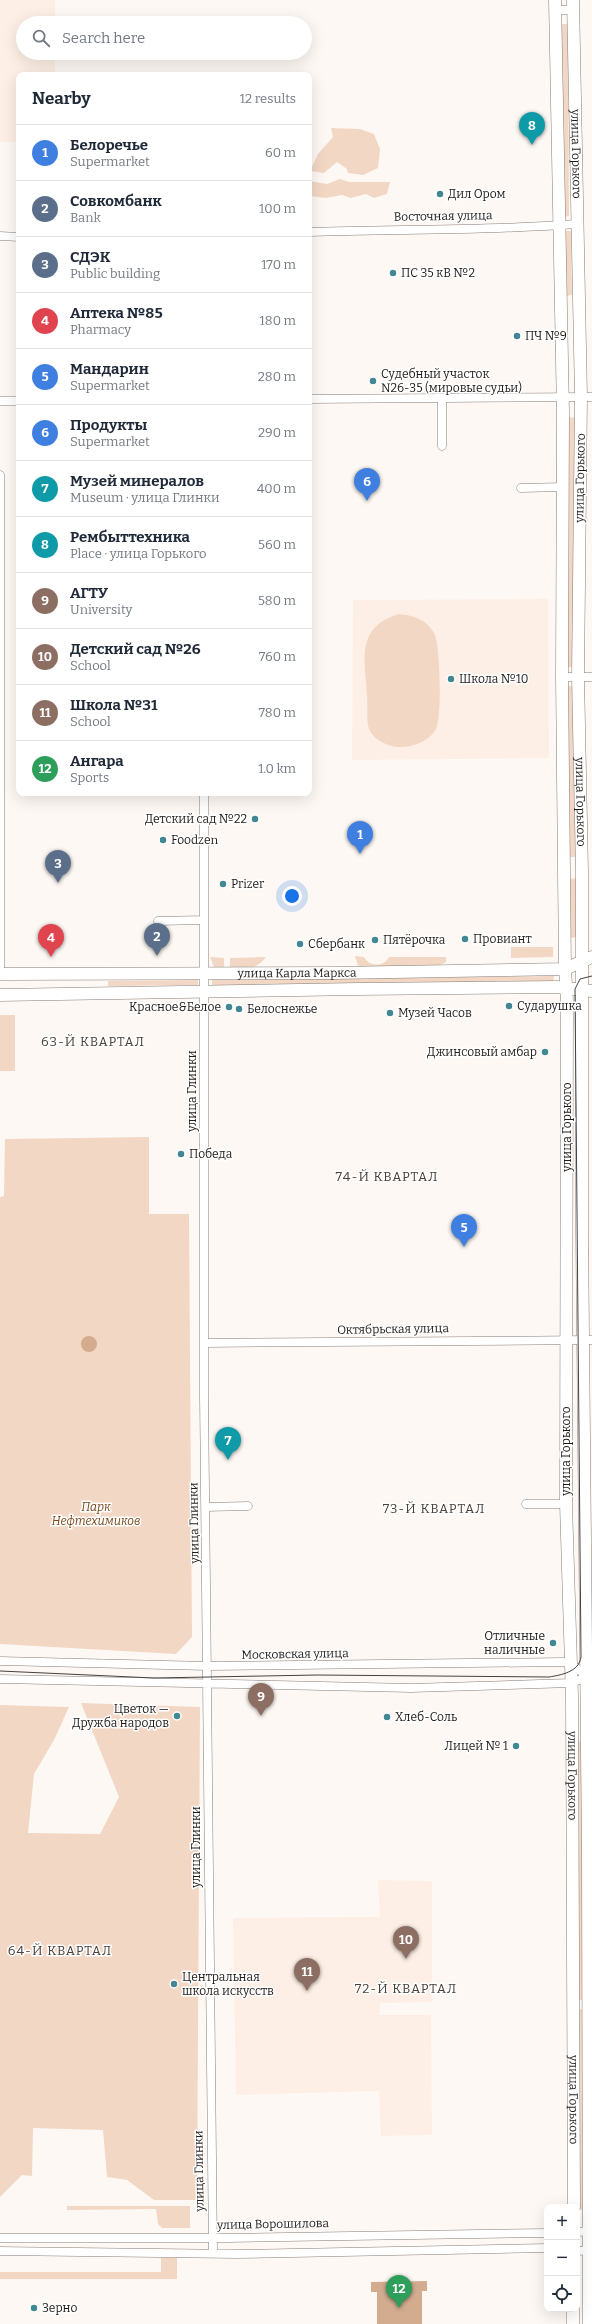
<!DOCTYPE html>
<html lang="en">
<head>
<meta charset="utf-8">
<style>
	:root { --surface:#fff; --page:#f6f6f7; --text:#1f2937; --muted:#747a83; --line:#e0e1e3; --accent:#428893 }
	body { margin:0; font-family:Bitter,serif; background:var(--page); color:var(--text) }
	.controls { position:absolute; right:12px; bottom:12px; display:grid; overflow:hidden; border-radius:8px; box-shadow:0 4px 16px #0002 }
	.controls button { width:36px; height:36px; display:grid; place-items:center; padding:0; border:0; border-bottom:1px solid var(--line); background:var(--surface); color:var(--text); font:20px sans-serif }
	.you { position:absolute; left:292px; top:896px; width:14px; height:14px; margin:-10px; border:3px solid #fff; border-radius:50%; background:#1a73e8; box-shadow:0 0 0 6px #1a73e833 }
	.badge { display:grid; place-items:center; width:26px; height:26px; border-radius:50%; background:var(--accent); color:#fff; font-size:13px; font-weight:700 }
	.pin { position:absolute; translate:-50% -33px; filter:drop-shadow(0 1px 2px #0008) }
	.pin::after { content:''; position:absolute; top:21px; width:14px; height:12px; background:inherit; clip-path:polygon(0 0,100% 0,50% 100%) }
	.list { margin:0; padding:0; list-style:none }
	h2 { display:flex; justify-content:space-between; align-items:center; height:52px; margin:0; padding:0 16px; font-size:17px }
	h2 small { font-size:13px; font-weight:400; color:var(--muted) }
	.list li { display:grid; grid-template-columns:26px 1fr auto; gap:12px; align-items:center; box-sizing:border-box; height:56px; padding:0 16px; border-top:1px solid var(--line) }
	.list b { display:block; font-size:15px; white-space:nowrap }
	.list p { margin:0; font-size:13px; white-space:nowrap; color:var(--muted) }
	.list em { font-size:13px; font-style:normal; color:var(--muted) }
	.icon { flex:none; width:22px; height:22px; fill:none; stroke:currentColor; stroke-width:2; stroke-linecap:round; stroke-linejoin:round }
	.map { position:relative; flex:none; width:592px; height:2324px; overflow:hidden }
	.search { position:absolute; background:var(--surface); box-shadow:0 4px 16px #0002; left:16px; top:16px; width:296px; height:44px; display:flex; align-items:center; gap:10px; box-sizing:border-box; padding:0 14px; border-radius:22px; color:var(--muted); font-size:15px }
	.panel { position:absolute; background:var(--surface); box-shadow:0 4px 16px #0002; left:16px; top:72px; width:296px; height:724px; border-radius:8px }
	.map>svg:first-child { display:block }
	.built { fill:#fdefe5 }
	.green { fill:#f2d7c4 }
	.water { fill:#d3ac8f }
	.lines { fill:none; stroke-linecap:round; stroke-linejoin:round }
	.street-casing { stroke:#867d76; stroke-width:9 }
	.secondary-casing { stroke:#867d76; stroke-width:13 }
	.street { stroke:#fff; stroke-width:8 }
	.secondary { stroke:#fff; stroke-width:12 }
	.tram { stroke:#44403e; stroke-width:1 }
	.poi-dot { fill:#428893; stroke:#fff; stroke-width:1.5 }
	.labels { text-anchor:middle; stroke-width:3; stroke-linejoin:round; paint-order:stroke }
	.street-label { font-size:12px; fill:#1f1b19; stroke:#fff }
	.poi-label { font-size:12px; fill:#1f1b19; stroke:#fff; text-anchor:start }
	.park-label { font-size:12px; font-style:italic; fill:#7a481b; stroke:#fff }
	.neighbourhood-label { font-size:13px; letter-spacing:1px; fill:#49413b; stroke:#fff }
</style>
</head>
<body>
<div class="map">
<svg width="592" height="2324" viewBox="0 0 592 2324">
	<rect width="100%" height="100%" fill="#fef8f4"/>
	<!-- built -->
	<path class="built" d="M0 0H55V23H23V53H55V75H19V142H0Z
		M548 599 549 758 352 760 353 600Z
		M378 1880 432 1881V2002L380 2003 379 2015H431L432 2135 381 2136 379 2091 236 2095 233 1918 380 1917Z"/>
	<!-- green -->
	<path class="green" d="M560 24H568L569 216 563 217Z
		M331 128 360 129 374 134 380 149 378 168 363 175 348 173 347 169 337 162 324 173 310 171 318 154 333 137Z
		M340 179 349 182H390L387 194 374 198 366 194 351 198 342 195 326 198 309 196V181L327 184Z
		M563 231H571L572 295 565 296Z
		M567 417 577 418 576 667H566Z
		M399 614C409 615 418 617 427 624 430 627 436 634 436 639 440 654 442 716 436 729 431 740 413 747 402 747 391 748 374 741 369 729 366 721 368 705 367 696 365 660 355 627 399 614Z
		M567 686H575L578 857H569Z
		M578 878 579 937 570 938V879Z
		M511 947H553V957L511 958Z
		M355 956 364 957C369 967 384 967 389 957H446V962L438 966H358Z
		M210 957 224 958V968L214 967Z
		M266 957C255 971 247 968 230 967V958Z
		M554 976 553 983 212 985V980Z
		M198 980V985L108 986V981Z
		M0 1015H15V1071H0Z
		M149 1137V1214H189L192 1637 176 1654 0 1644V1197L4 1196 5 1139Z
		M81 1703 200 1707 197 2200H154L127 2180 107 2177 103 2130 33 2128 32 2176 22 2175 0 2197V1705L69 1707 54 1740 34 1774 28 1833 100 1834 119 1797Z
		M576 1736 582 1745 583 2000H578Z
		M578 2009H584V2210H578Z
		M67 2206H190V2228H162L158 2224 156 2209 67 2210Z
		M161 2258H177V2279H0V2272H161Z"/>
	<!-- water -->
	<path class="water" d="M81 1344a8 8 0 1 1 16 0a8 8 0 1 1-16 0Z
		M427 2281V2291H422V2324H377V2292H371V2282Z"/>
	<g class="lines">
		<!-- street casing -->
		<g class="street-casing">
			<path id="street" d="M555 10H573
				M309 232C398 229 487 231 576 224
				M0 236 19 237
				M442 398V446
				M309 399 592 397
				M0 401H19
				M0 475V967
				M521 488 563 487
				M562 677H592
				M204 793V1396L213 2253
				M158 921 203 920
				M204 1343 592 1340
				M526 1504H566
				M206 1507 248 1506
				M0 1661 208 1666 564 1662 571 1664 587 1676
				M0 1679 411 1688 571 1683 589 1676
				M577 2232 592 2231
				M0 2238H229L547 2233
				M0 2251 237 2254 547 2248
				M577 2251 592 2250"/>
		</g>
		<!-- secondary casing -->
		<g class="secondary-casing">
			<g id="secondary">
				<path id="s1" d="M555 0 563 412 562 677 565 969 567 1001 566 1504 572 1697 574 2207"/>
				<path id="s2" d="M573 0 581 397 578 677 582 871V1231L588 1854 589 2324"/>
				<path id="s3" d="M0 974 336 973 565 969 592 957"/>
				<path d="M0 995 358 989 557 987 592 991"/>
				<path d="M573 2324V2309"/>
			</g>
		</g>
		<!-- street -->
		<use href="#street" class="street"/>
		<!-- secondary -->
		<use href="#secondary" class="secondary"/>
		<!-- tram -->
		<path class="tram" d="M0 1671 154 1678 317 1675 549 1677C561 1675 579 1672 581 1657L575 989 580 979 592 976"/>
	</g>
	<!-- markers -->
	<g class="poi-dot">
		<circle cx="440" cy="194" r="4"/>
		<circle cx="393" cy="273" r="4"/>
		<circle cx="517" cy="336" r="4"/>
		<circle cx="373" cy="381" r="4"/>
		<circle cx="451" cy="679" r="4"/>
		<circle cx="255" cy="819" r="4"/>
		<circle cx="163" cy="840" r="4"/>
		<circle cx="223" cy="884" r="4"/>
		<circle cx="465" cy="939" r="4"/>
		<circle cx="375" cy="940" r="4"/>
		<circle cx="300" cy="944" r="4"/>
		<circle cx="509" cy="1006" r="4"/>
		<circle cx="229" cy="1007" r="4"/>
		<circle cx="239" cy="1009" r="4"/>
		<circle cx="390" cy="1013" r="4"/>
		<circle cx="545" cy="1052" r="4"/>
		<circle cx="181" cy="1154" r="4"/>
		<circle cx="553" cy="1643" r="4"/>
		<circle cx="177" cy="1716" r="4"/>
		<circle cx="387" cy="1717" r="4"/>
		<circle cx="516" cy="1746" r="4"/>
		<circle cx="174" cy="1984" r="4"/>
		<circle cx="34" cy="2308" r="4"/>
	</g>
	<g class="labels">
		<!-- street labels -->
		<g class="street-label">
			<text dy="4" stroke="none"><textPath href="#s2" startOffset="154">улица Горького</textPath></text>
			<text transform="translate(443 216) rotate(-1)" y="4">Восточная улица</text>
			<text transform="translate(580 478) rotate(-89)" y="4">улица Горького</text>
			<text dy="4" stroke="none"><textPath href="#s2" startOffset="802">улица Горького</textPath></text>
			<text dy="4" stroke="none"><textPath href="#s3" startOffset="297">улица Карла Маркса</textPath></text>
			<text transform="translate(192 1091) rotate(-90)" y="4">улица Глинки</text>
			<text transform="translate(567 1127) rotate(-90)" y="4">улица Горького</text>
			<text transform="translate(393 1329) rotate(-1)" y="4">Октябрьская улица</text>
			<text transform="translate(566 1451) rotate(-90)" y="4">улица Горького</text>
			<text transform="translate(194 1523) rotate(-91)" y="4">улица Глинки</text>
			<text transform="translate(295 1654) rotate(-1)" y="4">Московская улица</text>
			<text dy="4" stroke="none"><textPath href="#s1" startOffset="1776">улица Горького</textPath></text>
			<text transform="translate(196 1847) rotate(-90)" y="4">улица Глинки</text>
			<text dy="4" stroke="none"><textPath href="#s1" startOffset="2100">улица Горького</textPath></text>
			<text transform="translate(199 2171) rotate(-91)" y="4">улица Глинки</text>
			<text transform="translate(273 2224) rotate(-1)" y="4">улица Ворошилова</text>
		</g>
		<!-- poi labels -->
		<g class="poi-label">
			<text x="448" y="198">Дил Ором</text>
			<text x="401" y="277">ПС 35 кВ №2</text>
			<text x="525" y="340">ПЧ №9</text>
			<text x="381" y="378">Судебный участок<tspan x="381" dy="14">N26-35 (мировые судьи)</tspan></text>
			<text x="459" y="683">Школа №10</text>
			<text x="247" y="823" text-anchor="end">Детский сад №22</text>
			<text x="171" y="844">Foodzen</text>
			<text x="231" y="888">Prizer</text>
			<text x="473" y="943">Провиант</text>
			<text x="383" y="944">Пятёрочка</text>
			<text x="308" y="948">Сбербанк</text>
			<text x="517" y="1010">Сударушка</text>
			<text x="221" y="1011" text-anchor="end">Красное&amp;Белое</text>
			<text x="247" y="1013">Белоснежье</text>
			<text x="398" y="1017">Музей Часов</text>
			<text x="537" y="1056" text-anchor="end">Джинсовый амбар</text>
			<text x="189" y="1158">Победа</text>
			<text x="545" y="1640" text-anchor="end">Отличные<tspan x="545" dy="14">наличные</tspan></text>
			<text x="169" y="1713" text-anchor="end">Цветок —<tspan x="169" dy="14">Дружба народов</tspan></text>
			<text x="395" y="1721">Хлеб-Соль</text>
			<text x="508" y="1750" text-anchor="end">Лицей № 1</text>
			<text x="182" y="1981">Центральная<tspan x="182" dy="14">школа искусств</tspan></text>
			<text x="42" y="2312">Зерно</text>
		</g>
		<!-- park labels -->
		<g class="park-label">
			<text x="96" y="1511">Парк<tspan x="96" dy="14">Нефтехимиков</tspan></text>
		</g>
		<!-- neighbourhood labels -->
		<g class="neighbourhood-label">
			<text x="93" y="1046">63-Й КВАРТАЛ</text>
			<text x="387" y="1181">74-Й КВАРТАЛ</text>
			<text x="434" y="1513">73-Й КВАРТАЛ</text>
			<text x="60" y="1955">64-Й КВАРТАЛ</text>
			<text x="406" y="1993">72-Й КВАРТАЛ</text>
		</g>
	</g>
</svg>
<div class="controls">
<button>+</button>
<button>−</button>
<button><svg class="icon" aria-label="locate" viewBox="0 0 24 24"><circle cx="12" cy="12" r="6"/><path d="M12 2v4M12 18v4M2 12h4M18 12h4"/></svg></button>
</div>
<div class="you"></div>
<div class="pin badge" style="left:360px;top:854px;background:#3f7fe0">1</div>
<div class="pin badge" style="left:157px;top:956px;background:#5c6f8a">2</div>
<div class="pin badge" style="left:58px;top:883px;background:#5c6f8a">3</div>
<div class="pin badge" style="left:51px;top:957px;background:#e0444e">4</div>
<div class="pin badge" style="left:464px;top:1247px;background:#3f7fe0">5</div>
<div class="pin badge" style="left:367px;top:501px;background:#3f7fe0">6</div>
<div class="pin badge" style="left:228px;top:1460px;background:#0f9aa8">7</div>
<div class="pin badge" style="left:532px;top:145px;background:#0f9aa8">8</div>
<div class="pin badge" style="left:261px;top:1716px;background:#8d6e63">9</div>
<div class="pin badge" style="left:406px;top:1959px;background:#8d6e63">10</div>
<div class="pin badge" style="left:307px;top:1991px;background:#8d6e63">11</div>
<div class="pin badge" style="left:399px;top:2308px;background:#2e9e5b">12</div>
<div class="search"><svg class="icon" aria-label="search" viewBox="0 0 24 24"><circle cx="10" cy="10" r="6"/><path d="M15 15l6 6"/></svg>Search here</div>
<section class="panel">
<h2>Nearby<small>12 results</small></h2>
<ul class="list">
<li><span class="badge" style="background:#3f7fe0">1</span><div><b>Белоречье</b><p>Supermarket</p></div><em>60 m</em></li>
<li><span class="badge" style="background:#5c6f8a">2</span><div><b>Совкомбанк</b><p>Bank</p></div><em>100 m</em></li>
<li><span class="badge" style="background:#5c6f8a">3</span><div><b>СДЭК</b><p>Public building</p></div><em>170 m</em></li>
<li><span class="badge" style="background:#e0444e">4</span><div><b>Аптека №85</b><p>Pharmacy</p></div><em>180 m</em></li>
<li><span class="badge" style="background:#3f7fe0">5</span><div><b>Мандарин</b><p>Supermarket</p></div><em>280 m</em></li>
<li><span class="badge" style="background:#3f7fe0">6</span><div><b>Продукты</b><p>Supermarket</p></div><em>290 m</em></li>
<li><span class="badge" style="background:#0f9aa8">7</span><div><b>Музей минералов</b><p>Museum · улица Глинки</p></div><em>400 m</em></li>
<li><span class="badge" style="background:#0f9aa8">8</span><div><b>Рембыттехника</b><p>Place · улица Горького</p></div><em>560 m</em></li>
<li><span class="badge" style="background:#8d6e63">9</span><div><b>АГТУ</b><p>University</p></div><em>580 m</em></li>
<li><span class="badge" style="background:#8d6e63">10</span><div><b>Детский сад №26</b><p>School</p></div><em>760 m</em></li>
<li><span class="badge" style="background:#8d6e63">11</span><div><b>Школа №31</b><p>School</p></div><em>780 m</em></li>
<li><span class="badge" style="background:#2e9e5b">12</span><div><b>Ангара</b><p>Sports</p></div><em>1.0 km</em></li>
</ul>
</section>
</div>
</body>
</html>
